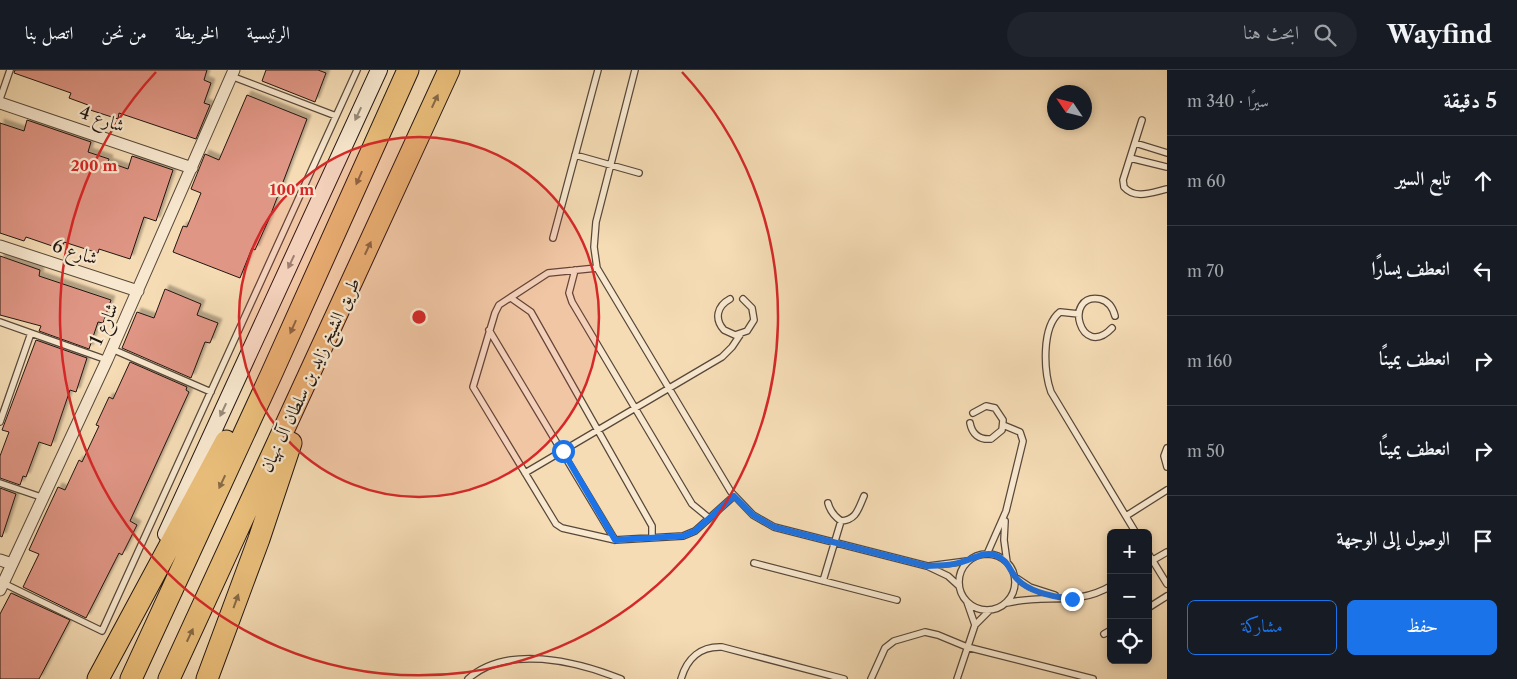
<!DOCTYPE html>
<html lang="ar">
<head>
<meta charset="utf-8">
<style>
	:root { --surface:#171b24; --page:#20242c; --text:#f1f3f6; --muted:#9ea1a6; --line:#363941; --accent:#1a73e8 }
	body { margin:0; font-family:"Libre Caslon Text",Amiri,serif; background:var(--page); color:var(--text); direction:rtl }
	.controls { position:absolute; right:15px; bottom:15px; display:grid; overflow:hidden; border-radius:8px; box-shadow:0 2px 8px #0003 }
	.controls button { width:45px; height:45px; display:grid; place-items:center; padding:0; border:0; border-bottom:1px solid var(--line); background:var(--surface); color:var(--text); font:25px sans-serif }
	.compass { position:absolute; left:1047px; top:15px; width:45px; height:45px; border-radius:50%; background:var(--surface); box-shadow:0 2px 8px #0003; rotate:305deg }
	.stop { position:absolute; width:15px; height:15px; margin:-11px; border:4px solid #1a73e8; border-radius:50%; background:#fff }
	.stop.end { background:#1a73e8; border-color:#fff; box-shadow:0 1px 5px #0008 }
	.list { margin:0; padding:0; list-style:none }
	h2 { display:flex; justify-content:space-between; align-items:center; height:65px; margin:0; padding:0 20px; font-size:21px }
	h2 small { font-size:16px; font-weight:400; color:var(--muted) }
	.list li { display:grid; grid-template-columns:32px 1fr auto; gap:15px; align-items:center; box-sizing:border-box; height:90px; padding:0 20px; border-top:1px solid var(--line) }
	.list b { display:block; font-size:19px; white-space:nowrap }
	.list em { font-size:16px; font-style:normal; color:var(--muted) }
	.actions { display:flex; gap:10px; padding:15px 20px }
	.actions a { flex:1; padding:11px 0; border:1px solid var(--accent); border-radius:8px; text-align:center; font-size:18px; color:var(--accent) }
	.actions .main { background:var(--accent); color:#fff }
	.icon { flex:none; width:28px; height:28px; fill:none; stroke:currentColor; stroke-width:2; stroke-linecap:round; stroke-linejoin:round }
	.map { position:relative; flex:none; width:1167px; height:609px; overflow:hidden; direction:ltr }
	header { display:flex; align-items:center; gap:30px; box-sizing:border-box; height:70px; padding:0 25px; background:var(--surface); border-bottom:1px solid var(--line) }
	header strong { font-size:24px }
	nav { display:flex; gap:28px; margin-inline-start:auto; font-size:18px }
	.search { width:350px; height:45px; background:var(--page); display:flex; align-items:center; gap:12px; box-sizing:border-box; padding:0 18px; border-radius:28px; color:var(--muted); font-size:19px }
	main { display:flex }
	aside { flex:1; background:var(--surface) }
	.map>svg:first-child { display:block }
	.building { fill:#e09685; stroke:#221611; filter:url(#shadow) }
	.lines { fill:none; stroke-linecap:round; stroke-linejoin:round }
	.service-casing { stroke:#57483a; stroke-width:8 }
	.minor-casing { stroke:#57483a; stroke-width:13 }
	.secondary-casing { stroke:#221611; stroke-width:18 }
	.motorway-casing { stroke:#221611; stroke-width:23 }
	.service { stroke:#f8e8cf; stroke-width:5.5 }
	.minor { stroke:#f8e8cf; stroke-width:11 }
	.secondary { stroke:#f8e8cf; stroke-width:16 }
	.motorway { stroke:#eabe7a; stroke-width:21 }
	.oneway { fill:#866a46 }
	.oneway2 { fill:#988a7a }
	.route { stroke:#1a73e8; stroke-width:6 }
	.ring { fill:none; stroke:#d62828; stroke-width:2.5 }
	.labels { text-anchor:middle; stroke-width:4.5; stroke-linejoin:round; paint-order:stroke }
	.street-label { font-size:18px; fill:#221611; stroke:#f8e8cf }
	.centre { fill:#d62828; stroke:#f8e8cf; stroke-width:2.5 }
	.ring-label { font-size:15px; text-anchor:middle; font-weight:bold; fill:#d62828; stroke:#f8e8cf; stroke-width:4.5; stroke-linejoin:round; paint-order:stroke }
</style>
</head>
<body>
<header>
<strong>Wayfind</strong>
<div class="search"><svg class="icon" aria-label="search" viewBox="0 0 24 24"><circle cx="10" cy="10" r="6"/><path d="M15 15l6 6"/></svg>ابحث هنا</div>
<nav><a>الرئيسية</a><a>الخريطة</a><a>من نحن</a><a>اتصل بنا</a></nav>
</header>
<main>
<aside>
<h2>5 دقيقة<small>سيرًا · 340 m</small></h2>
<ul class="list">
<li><svg class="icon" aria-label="ahead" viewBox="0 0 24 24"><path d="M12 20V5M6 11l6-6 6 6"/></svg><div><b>تابع السير</b></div><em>60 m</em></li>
<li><svg class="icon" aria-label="left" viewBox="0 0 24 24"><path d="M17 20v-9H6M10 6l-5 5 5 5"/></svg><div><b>انعطف يسارًا</b></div><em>70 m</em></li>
<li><svg class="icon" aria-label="right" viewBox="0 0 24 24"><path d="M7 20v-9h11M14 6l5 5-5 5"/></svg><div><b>انعطف يمينًا</b></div><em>160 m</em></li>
<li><svg class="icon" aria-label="right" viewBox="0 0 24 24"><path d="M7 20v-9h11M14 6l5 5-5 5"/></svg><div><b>انعطف يمينًا</b></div><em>50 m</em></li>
<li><svg class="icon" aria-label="arrive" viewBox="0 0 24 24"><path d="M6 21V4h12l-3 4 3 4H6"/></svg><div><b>الوصول إلى الوجهة</b></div></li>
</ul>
<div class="actions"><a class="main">حفظ</a><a>مشاركة</a></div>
</aside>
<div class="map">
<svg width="1167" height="609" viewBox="0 0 1167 609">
	<defs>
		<filter id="shadow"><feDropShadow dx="4" dy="-4" stdDeviation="1" flood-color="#0004"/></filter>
	</defs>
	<rect width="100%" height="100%" fill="#f5dcb5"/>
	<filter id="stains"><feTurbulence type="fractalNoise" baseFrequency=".004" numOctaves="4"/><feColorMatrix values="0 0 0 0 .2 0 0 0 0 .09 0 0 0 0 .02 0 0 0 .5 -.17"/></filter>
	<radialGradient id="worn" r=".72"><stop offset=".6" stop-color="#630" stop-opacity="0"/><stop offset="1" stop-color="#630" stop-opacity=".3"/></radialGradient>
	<!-- building -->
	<path class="building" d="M15 0H207L204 10 211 13 204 33 210 35 196 69 119 43 118 49 87 39 88 35 69 28 71 23 14 3Z
		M266 0H318L326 3 315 32 262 11Z
		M247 25 307 49 269 149 255 180 252 178 240 208 173 182 183 156 187 157 201 123 191 119 205 84 219 90Z
		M27 50 91 72 88 82 109 89 108 92 128 99 132 86 173 100 156 151 144 147 130 189 99 179 98 183 64 172 61 179 26 167 24 171 0 163V53L24 61Z
		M0 186 40 200 39 206 111 230 103 253 98 252 89 279 39 261 41 256 0 245Z
		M165 219 201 234 197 245 218 253 210 273 205 272 191 308 122 278 137 242 154 248Z
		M36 270 87 288 76 322 70 320 51 376 39 372 26 407 23 406 20 415 0 408V386L9 362 2 360Z
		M130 292 187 317 186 320 189 322 130 451 137 455 122 485 119 483 86 548 23 517 39 484 29 480 44 447 58 417 65 420 79 390 82 392 99 356 96 355 109 327 113 329Z
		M0 418 16 424 2 467 0 466Z
		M11 523 70 550 39 609H0V544Z"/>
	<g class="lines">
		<!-- service casing -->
		<g class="service-casing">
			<path id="service" d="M635 0 596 152 594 177 597 198 731 422 753 445 774 457 927 496 948 506 959 516
				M231 6 336 46
				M0 29 10 0
				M1142 50 1123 110 1124 117C1135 130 1153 122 1167 119
				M1135 73 1167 83
				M575 85 639 103
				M1130 88 1167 97
				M553 168 598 0
				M597 198 548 203 499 235 495 243 473 317 556 454 562 458 615 470 683 466 695 461 734 426
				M575 200 569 223 572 232 692 434 709 448
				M511 228 531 242 652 456V467
				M730 229C717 236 714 249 724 260L735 265 747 261 754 250 752 238 743 229
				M1079 244 1060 242C1041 257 1044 302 1051 322L1136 463
				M0 252 107 290
				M1112 258C1081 291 1062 223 1100 229 1108 231 1113 238 1115 246
				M489 260 615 470
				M112 279 211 322
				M0 352 31 263
				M970 353C972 364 979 370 991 369L1002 360 1003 350 995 338 986 336 973 343
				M1167 378 1164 386 1167 397
				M525 403 722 287 732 277 740 265
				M0 413 44 428
				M828 433C830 441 834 446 841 451 856 450 858 440 864 426
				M1126 446 1167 420
				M1005 451 1004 470 1007 492
				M1148 483 1167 514
				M959 512a28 28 0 1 1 56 0a28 28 0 1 1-56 0Z
				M987 484 1006 441 1023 371 1020 362 1003 355
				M754 493 897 530
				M1148 493 1167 482
				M929 496 967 491
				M1015 507 1030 517 1055 525
				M823 511 841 451
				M3 513 102 561 357 0
				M967 532 975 555
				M1007 533C1046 523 1075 537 1111 516
				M1148 538 1167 526
				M1104 564 1111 560
				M468 609C507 574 576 591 621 609
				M681 609C687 588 701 576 722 577L844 609
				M871 609 885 578 894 571 925 562 938 565 967 577 1093 609
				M957 609 975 555 989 541"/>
		</g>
		<!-- minor casing -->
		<g class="minor-casing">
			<path id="minor" d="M0 33 192 98
				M0 176 138 221
				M0 490 12 494
				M0 520 107 290 234 0"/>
		</g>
		<!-- secondary casing -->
		<g class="secondary-casing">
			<path id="secondary" d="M166 464 379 0"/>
		</g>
		<!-- motorway casing -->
		<g class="motorway-casing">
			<path id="motorway" d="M98 609 226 371
				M131 609 271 305 408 0
				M169 609 449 0
				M207 609 259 469 291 373"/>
		</g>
		<!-- service -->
		<use href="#service" class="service"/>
		<!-- minor -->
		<use href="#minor" class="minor"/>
		<!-- secondary -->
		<use href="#secondary" class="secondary"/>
		<!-- motorway -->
		<use href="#motorway" class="motorway"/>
	</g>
	<!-- one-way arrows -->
	<defs><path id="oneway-solid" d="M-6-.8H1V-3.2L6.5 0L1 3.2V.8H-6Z" transform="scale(1.25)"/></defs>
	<g class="oneway">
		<use href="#oneway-solid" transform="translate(435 31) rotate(-65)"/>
		<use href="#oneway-solid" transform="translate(359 108) rotate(114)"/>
		<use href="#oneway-solid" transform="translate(368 178) rotate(-65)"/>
		<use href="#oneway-solid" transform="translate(293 257) rotate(114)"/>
		<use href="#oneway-solid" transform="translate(222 412) rotate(115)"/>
		<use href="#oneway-solid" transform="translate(236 531) rotate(-70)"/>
		<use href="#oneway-solid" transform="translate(190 565) rotate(-65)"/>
	</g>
	<g class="oneway2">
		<use href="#oneway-solid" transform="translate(358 44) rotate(115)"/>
		<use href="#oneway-solid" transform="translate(291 192) rotate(115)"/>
		<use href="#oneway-solid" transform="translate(223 340) rotate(115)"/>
	</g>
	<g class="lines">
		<!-- route -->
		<path class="route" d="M563 381 615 470 683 466 695 461 734 426 753 445 774 457 927 496C938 495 948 496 958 493 971 491 981 481 995 485 1009 490 1009 501 1018 510 1030 522 1055 527 1072 529"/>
	</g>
	<!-- distance rings -->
	<circle cx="419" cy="247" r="180" fill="#d62828" fill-opacity=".12"/>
	<g class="ring">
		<circle cx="419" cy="247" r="180"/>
		<path d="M682 2A359 359 0 1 1 156 2"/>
	</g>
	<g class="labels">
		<!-- street labels -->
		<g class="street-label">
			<text transform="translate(102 49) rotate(19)" y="6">شارع 4</text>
			<text transform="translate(75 182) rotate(18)" y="6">شارع 6</text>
			<text transform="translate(104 254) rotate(-66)" y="6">شارع 1</text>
			<text transform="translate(310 305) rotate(-65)" y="6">طريق الشيخ زايد بن سلطان آل نهيان</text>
		</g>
	</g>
	<circle cx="419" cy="247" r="8" class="centre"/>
	<g class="ring-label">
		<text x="94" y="101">200 m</text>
		<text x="292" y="125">100 m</text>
	</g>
	<rect width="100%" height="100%" filter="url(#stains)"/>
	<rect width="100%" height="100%" fill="url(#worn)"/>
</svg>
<div class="controls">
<button>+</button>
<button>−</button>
<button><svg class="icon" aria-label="locate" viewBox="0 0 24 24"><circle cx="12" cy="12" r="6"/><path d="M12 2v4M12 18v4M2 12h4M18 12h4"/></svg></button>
</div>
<svg class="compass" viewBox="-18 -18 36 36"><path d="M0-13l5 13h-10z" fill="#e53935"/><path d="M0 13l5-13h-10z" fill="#9ea1a6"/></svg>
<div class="stop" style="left:563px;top:381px"></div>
<div class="stop end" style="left:1072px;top:529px"></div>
</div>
</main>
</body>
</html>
